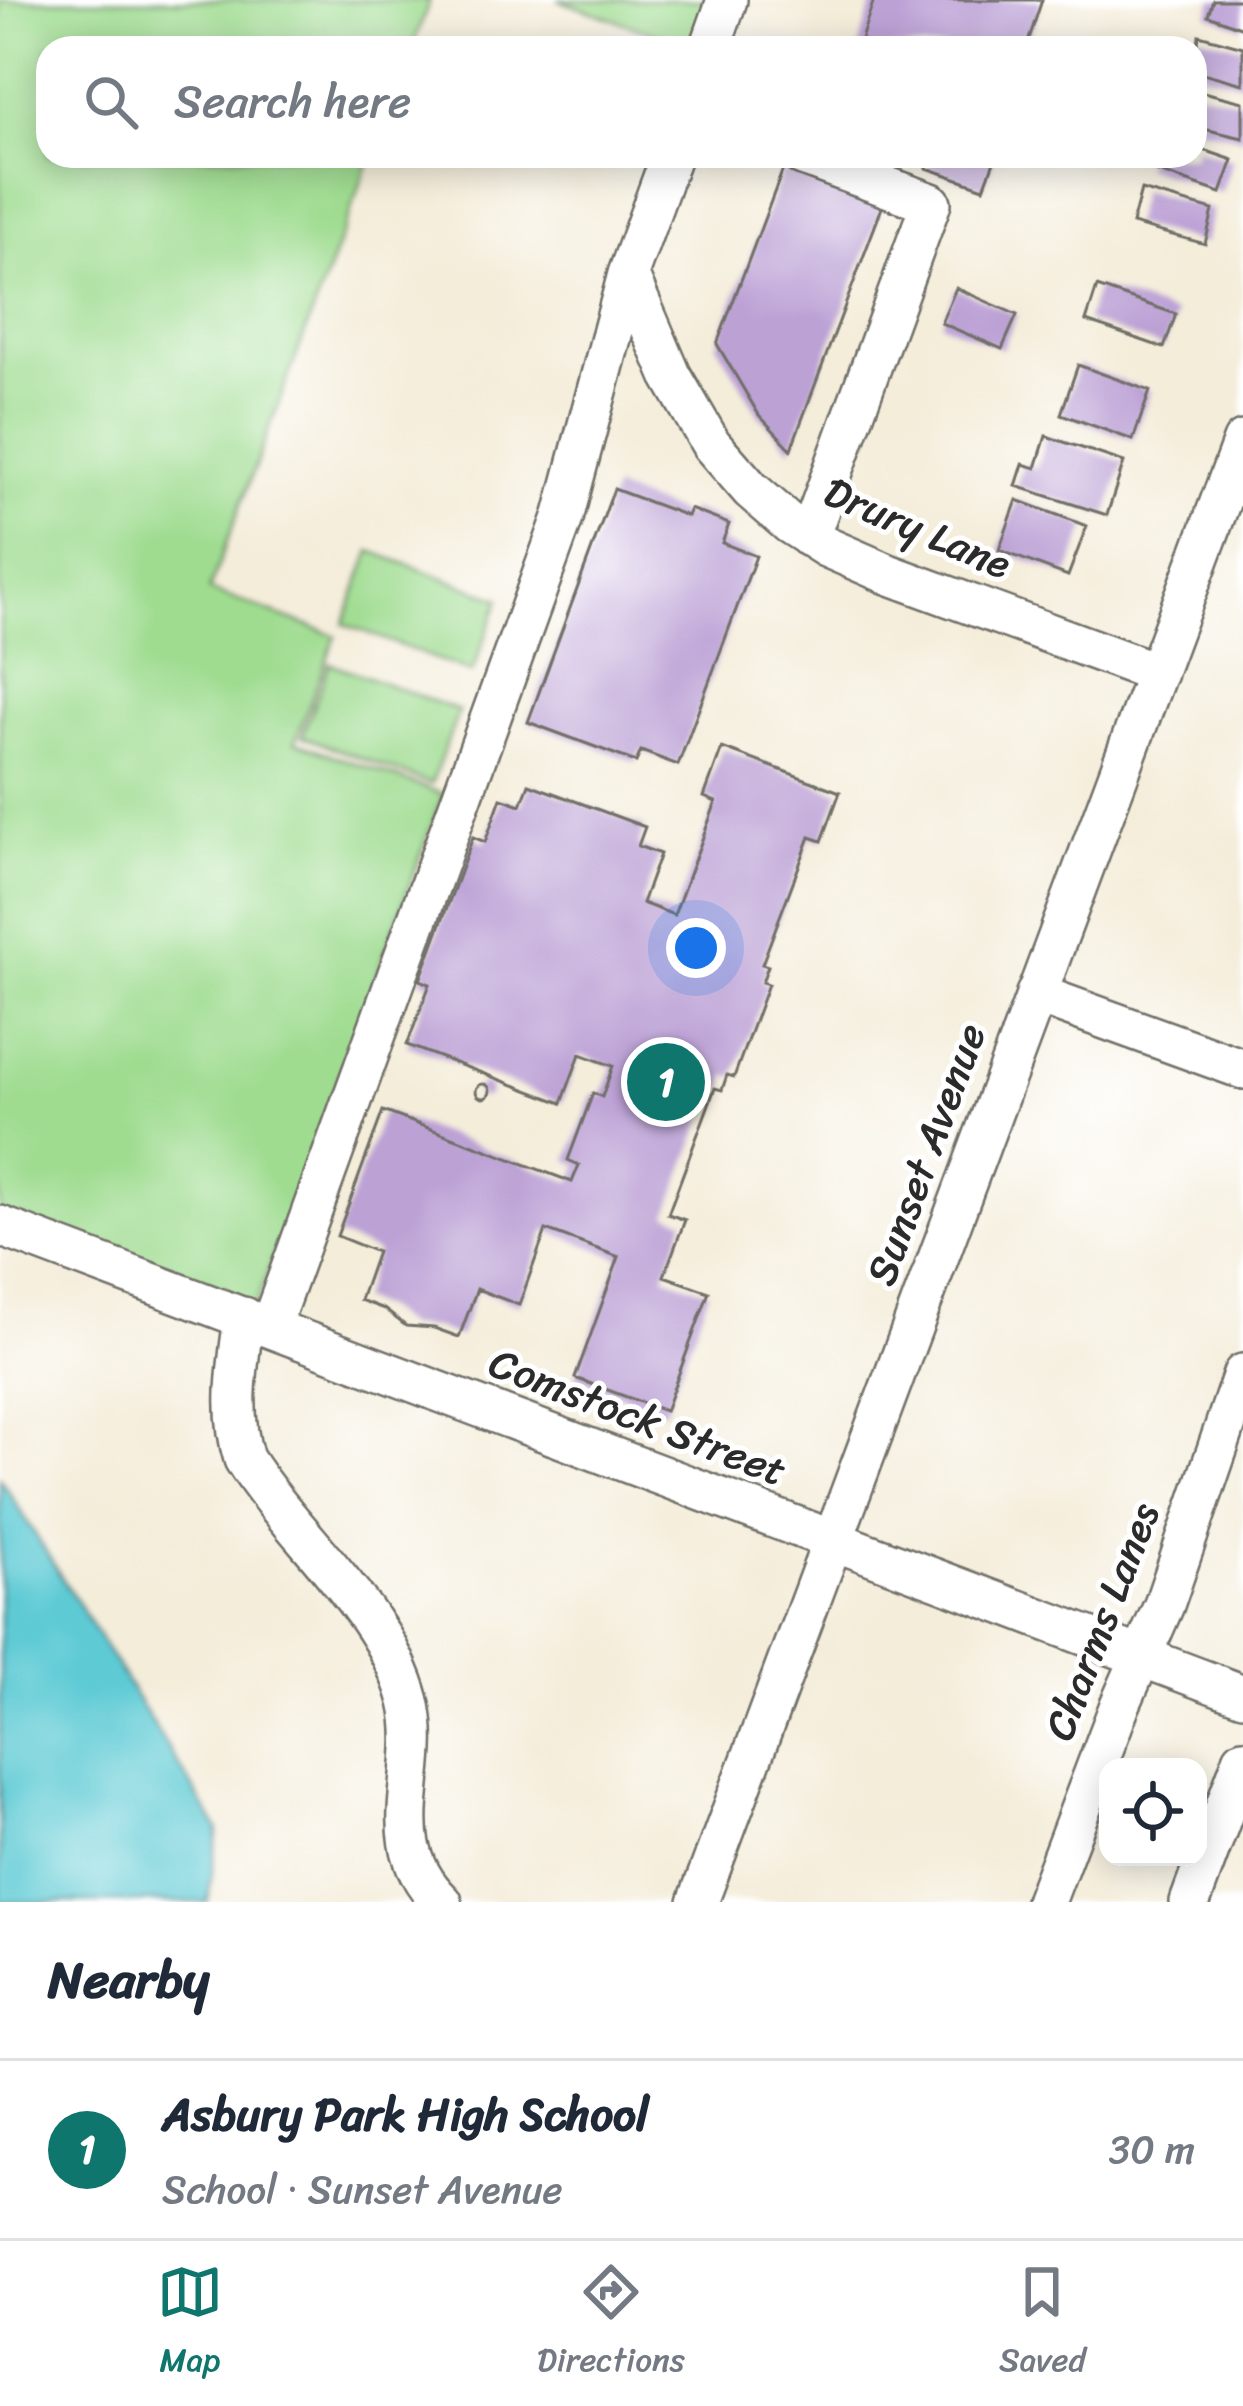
<!DOCTYPE html>
<html lang="en">
<head>
<meta charset="utf-8">
<style>
	:root { --surface:#fff; --page:#f6f6f7; --text:#1f2937; --muted:#747a83; --line:#e0e1e3; --accent:#0f766e }
	body { margin:0; font-family:Sriracha,sans-serif; background:var(--page); color:var(--text) }
	.controls { position:absolute; right:36px; bottom:36px; display:grid; overflow:hidden; border-radius:24px; box-shadow:0 6px 30px #0003 }
	.controls button { width:108px; height:108px; display:grid; place-items:center; padding:0; border:0; border-bottom:3px solid var(--line); background:var(--surface); color:var(--text); font:60px sans-serif }
	.you { position:absolute; left:696px; top:948px; width:42px; height:42px; margin:-30px; border:9px solid #fff; border-radius:50%; background:#1a73e8; box-shadow:0 0 0 18px #1a73e833 }
	.badge { display:grid; place-items:center; width:78px; height:78px; border-radius:50%; background:var(--accent); color:#fff; font-size:39px; font-weight:700 }
	.pin { position:absolute; translate:-50% -50%; border:6px solid #fff; box-shadow:0 3px 12px #0006 }
	.list { margin:0; padding:0; list-style:none }
	h2 { display:flex; justify-content:space-between; align-items:center; height:156px; margin:0; padding:0 48px; font-size:51px }
	h2 small { font-size:39px; font-weight:400; color:var(--muted) }
	.list li { display:grid; grid-template-columns:78px 1fr auto; gap:36px; align-items:center; box-sizing:border-box; height:180px; padding:0 48px; border-top:3px solid var(--line) }
	.list b { display:block; font-size:45px; white-space:nowrap }
	.list p { margin:0; font-size:39px; white-space:nowrap; color:var(--muted) }
	.list em { font-size:39px; font-style:normal; color:var(--muted) }
	.icon { flex:none; width:66px; height:66px; fill:none; stroke:currentColor; stroke-width:2; stroke-linecap:round; stroke-linejoin:round }
	.map { position:relative; flex:none; width:1243px; height:1902px; overflow:hidden }
	.search { position:absolute; background:var(--surface); box-shadow:0 6px 30px #0003; left:36px; right:36px; top:36px; height:132px; display:flex; align-items:center; gap:30px; box-sizing:border-box; padding:0 42px; border-radius:36px; color:var(--muted); font-size:45px }
	.sheet { height:336px; background:var(--surface) }
	nav { display:flex; justify-content:space-around; align-items:center; box-sizing:border-box; height:168px; border-top:3px solid var(--line); background:var(--surface); font-size:33px; color:var(--muted) }
	nav a { display:grid; justify-items:center; gap:6px }
	nav .on { color:var(--accent) }
	.map>svg:first-child { display:block }
	.green { fill:#9fdc90; stroke:#65845e; stroke-width:3 }
	.water { fill:#5dcad4; stroke:#447a80; stroke-width:3 }
	.building { fill:#bca1d5 }
	.lines { fill:none; stroke-linecap:round; stroke-linejoin:round }
	.minor-casing { stroke:#716f68; stroke-width:44 }
	.minor { stroke:#fff; stroke-width:39 }
	.labels { text-anchor:middle; stroke-width:10; stroke-linejoin:round; paint-order:stroke }
	.street-label { font-size:42px; fill:#2b2b2b; stroke:#fff }
</style>
</head>
<body>
<div class="map">
<svg width="1243" height="1902" viewBox="0 0 1243 1902">
	<rect width="100%" height="100%" fill="#fff"/>
	<filter id="ink" filterUnits="userSpaceOnUse"><feTurbulence type="fractalNoise" baseFrequency=".00833" numOctaves="2"/><feDisplacementMap in="SourceGraphic" scale="24" xChannelSelector="R" yChannelSelector="G"/><feConvolveMatrix kernelMatrix="1 2 1 2 8 2 1 2 1" color-interpolation-filters="sRGB"/></filter>
	<filter id="wash" filterUnits="userSpaceOnUse"><feTurbulence type="fractalNoise" baseFrequency=".004" numOctaves="4" result="noise"/><feDisplacementMap in="SourceGraphic" scale="48" xChannelSelector="R" yChannelSelector="G"/><feGaussianBlur stdDeviation="2.7" result="paint"/><feColorMatrix in="noise" values="0 0 0 0 0 0 0 0 0 0 0 0 0 0 0 0 0 1.4 0 .05"/><feComposite in="paint" operator="in"/></filter>
	<g filter="url(#wash)">
		<rect width="100%" height="100%" fill="#f4edda"/>
		<!-- green -->
		<path class="green" d="M0 0H430L412 48H48V156H371L209 590 336 636 295 742 443 794 254 1310 0 1213Z
			M558 0H723L696 48Z
			M371 551 500 599 472 673 344 624Z
			M330 663 459 711 431 784 302 736Z"/>
		<!-- water -->
		<path class="water" d="M0 1478 218 1829 208 1902H0Z"/>
		<g id="blocks">
			<!-- building -->
			<path class="building" d="M874 0H1042L1026 48H858Z
				M1213 0H1243V28L1208 15Z
				M1199 35 1243 47V84L1195 71Z
				M1195 90 1243 102V138L1195 127Z
				M1195 147 1233 160 1221 193 1144 167 1148 156H1195Z
				M788 156 887 194 791 449 759 415 717 344Z
				M932 156H996L984 188 927 168Z
				M1141 190 1213 210 1205 244 1132 224Z
				M1097 287 1176 314 1164 348 1086 321Z
				M956 288 1017 315 1002 349 941 323Z
				M1078 365 1150 391 1133 440 1061 414Z
				M1046 436 1124 462 1107 515 1016 486 1023 464 1036 468Z
				M614 489 687 516 690 509 729 524 722 543 756 556 678 765 641 751 636 762 528 722Z
				M1017 500 1087 526 1068 576 999 550Z
				M722 748 840 792 822 841 810 837 762 964 768 966 762 982 768 984 734 1077 727 1075 722 1090 715 1088 668 1214 685 1220 664 1276 709 1292 665 1411 575 1378 619 1257 546 1230 519 1305 477 1289 459 1337 434 1328 406 1326 384 1309 360 1300 377 1252 337 1236 383 1111 572 1182 579 1165 568 1160 593 1093 602 1097 613 1066 580 1054 562 1103 407 1045 430 984 420 980 473 837 485 842 501 798 521 805 529 784 645 827 638 846 660 854 642 903 674 915 716 802 704 797Z
				M476 1091a7 7 0 1 1 14 0a7 7 0 1 1-14 0Z"/>
		</g>
	</g>
	<g filter="url(#ink)">
		<use href="#blocks" fill-opacity="0" stroke="#716f68" stroke-width="3"/>
		<g class="lines">
			<!-- minor casing -->
			<g class="minor-casing">
				<path id="minor" d="M710 48 727 0
					M803 156 931 203 809 537
					M628 274 671 375 711 444 751 490 790 524 826 547 888 574 1157 673
					M1036 994 1243 1069
					M0 1226 1243 1695
					M244 1317C238 1366 229 1411 244 1459 294 1538 385 1609 409 1701 427 1774 378 1840 442 1902
					M270 1327 564 515 628 274 671 156
					M698 1902 1243 441
					M1045 1902 1120 1705 1164 1605 1243 1374
					M1190 1902 1243 1759"/>
			</g>
			<!-- minor -->
			<use href="#minor" class="minor"/>
		</g>
	</g>
	<g class="labels">
		<!-- street labels -->
		<g class="street-label">
			<text transform="translate(918 527) rotate(23)" y="15">Drury Lane</text>
			<text transform="translate(925 1154) rotate(-70)" y="15">Sunset Avenue</text>
			<text transform="translate(638 1416) rotate(21)" y="15">Comstock Street</text>
			<text transform="translate(1101 1621) rotate(-69)" y="15">Charms Lanes</text>
		</g>
	</g>
</svg>
<div class="controls">
<button><svg class="icon" aria-label="locate" viewBox="0 0 24 24"><circle cx="12" cy="12" r="6"/><path d="M12 2v4M12 18v4M2 12h4M18 12h4"/></svg></button>
</div>
<div class="you"></div>
<div class="pin badge" style="left:666px;top:1082px">1</div>
<div class="search"><svg class="icon" aria-label="search" viewBox="0 0 24 24"><circle cx="10" cy="10" r="6"/><path d="M15 15l6 6"/></svg>Search here</div>
</div>
<section class="sheet">
<h2>Nearby<small></small></h2>
<ul class="list">
<li><span class="badge">1</span><div><b>Asbury Park High School</b><p>School · Sunset Avenue</p></div><em>30 m</em></li>
</ul>
</section>
<nav>
<a class="on"><svg class="icon" aria-label="map" viewBox="0 0 24 24"><path d="M3 6l6-2 6 2 6-2v14l-6 2-6-2-6 2zM9 4v14M15 6v14"/></svg>Map</a>
<a><svg class="icon" aria-label="directions" viewBox="0 0 24 24"><path d="M12 3l9 9-9 9-9-9zM9 14v-3h6M13 9l2 2-2 2"/></svg>Directions</a>
<a><svg class="icon" aria-label="saved" viewBox="0 0 24 24"><path d="M7 4h10v16l-5-4-5 4z"/></svg>Saved</a>
</nav>
</body>
</html>
